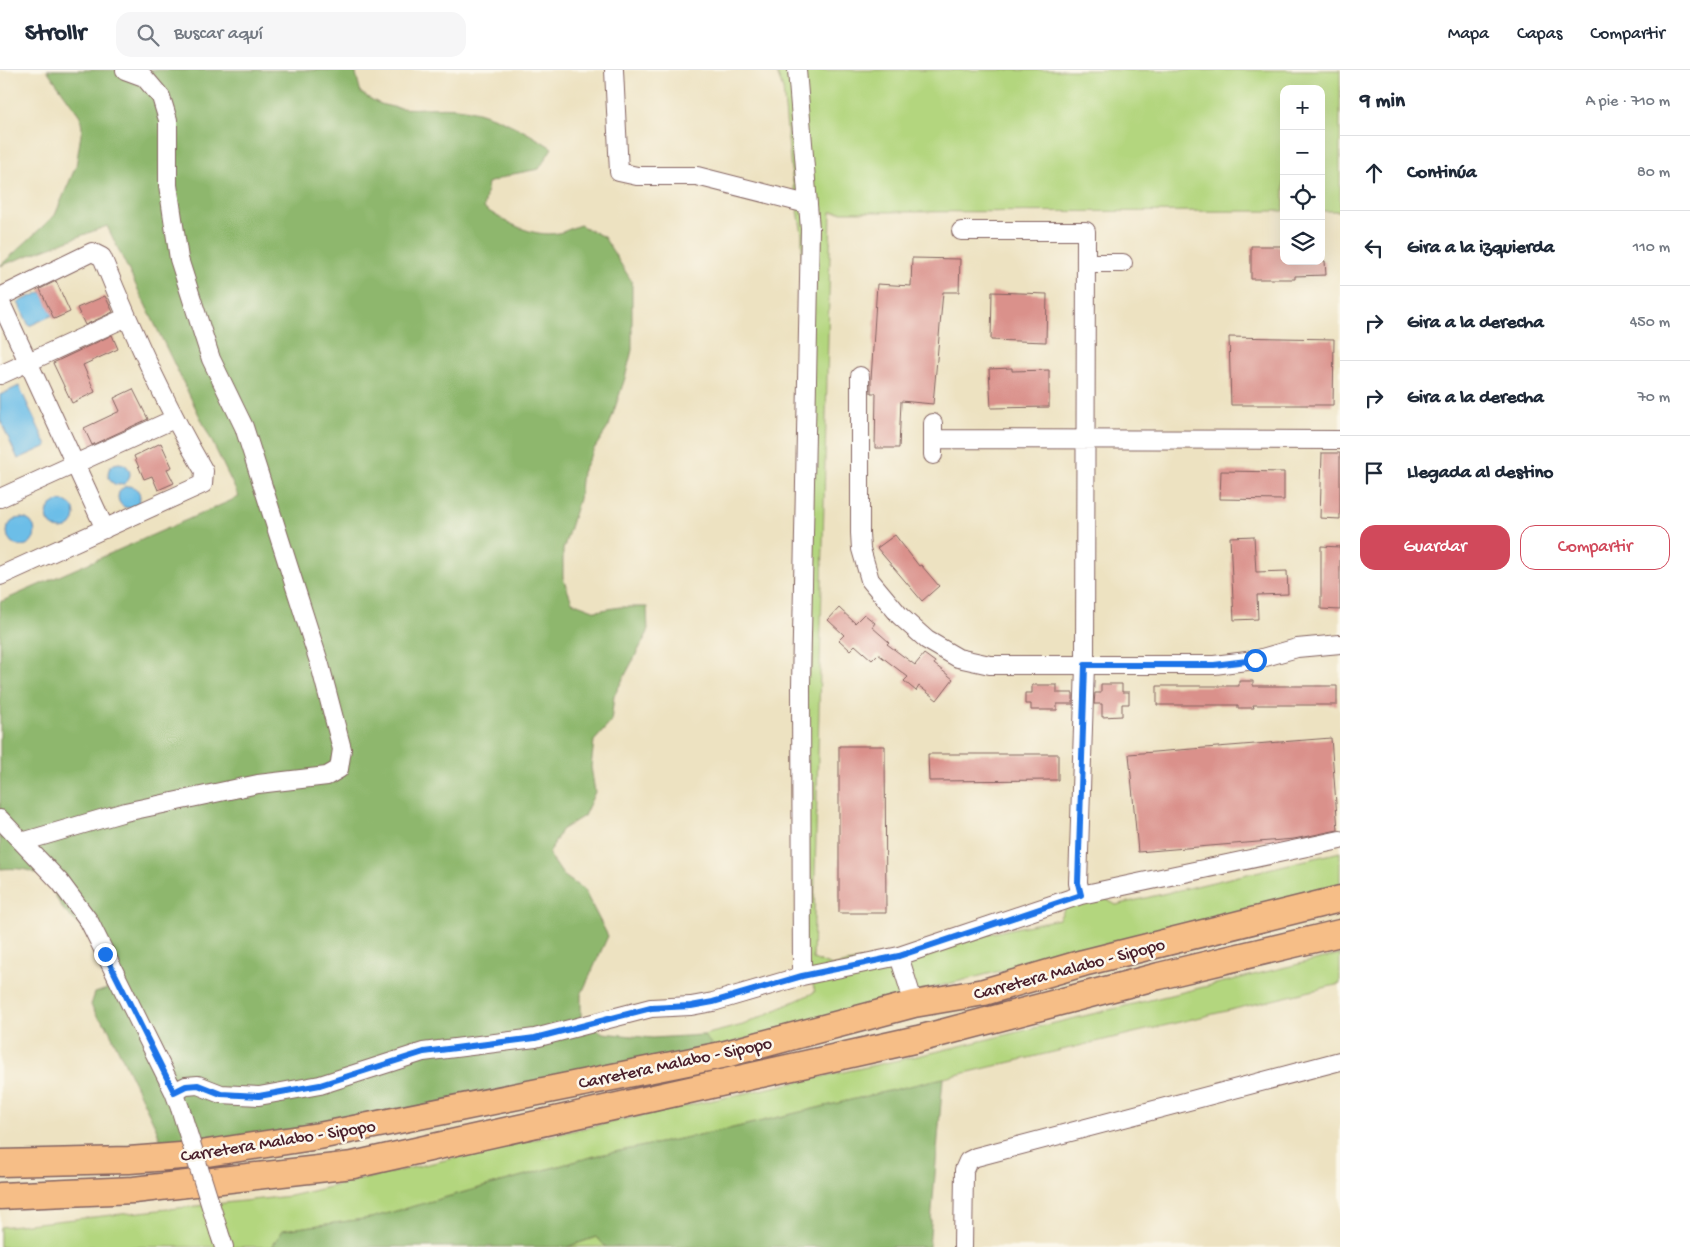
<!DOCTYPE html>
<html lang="es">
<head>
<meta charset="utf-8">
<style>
	:root { --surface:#fff; --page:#f6f6f7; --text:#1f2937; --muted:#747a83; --line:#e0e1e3; --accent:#d1495b }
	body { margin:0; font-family:"Gochi Hand",sans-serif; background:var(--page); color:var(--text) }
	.controls { position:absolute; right:15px; top:15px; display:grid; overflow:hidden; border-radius:10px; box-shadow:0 5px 20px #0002 }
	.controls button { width:45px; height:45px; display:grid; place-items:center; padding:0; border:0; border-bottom:1px solid var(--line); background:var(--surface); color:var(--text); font:25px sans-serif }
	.stop { position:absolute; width:15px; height:15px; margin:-11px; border:4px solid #1a73e8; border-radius:50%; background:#fff }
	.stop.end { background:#1a73e8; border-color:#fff; box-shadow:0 1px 5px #0008 }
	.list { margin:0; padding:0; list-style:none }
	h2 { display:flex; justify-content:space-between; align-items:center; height:65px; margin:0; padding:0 20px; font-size:21px }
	h2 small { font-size:16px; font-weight:400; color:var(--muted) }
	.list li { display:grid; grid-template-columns:32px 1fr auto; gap:15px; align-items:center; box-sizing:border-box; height:75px; padding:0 20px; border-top:1px solid var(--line) }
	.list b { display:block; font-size:19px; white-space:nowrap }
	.list em { font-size:16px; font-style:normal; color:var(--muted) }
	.actions { display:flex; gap:10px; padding:15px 20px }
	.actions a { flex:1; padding:11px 0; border:1px solid var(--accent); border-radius:15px; text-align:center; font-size:18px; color:var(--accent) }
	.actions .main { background:var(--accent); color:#fff }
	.icon { flex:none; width:28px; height:28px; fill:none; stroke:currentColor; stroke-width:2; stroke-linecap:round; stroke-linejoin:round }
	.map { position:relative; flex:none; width:1340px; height:1177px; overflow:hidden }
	header { display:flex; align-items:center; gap:30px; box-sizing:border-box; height:70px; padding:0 25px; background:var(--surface); border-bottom:1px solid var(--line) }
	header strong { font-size:24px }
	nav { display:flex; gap:28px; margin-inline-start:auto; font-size:18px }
	.search { width:350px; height:45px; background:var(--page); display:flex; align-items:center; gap:12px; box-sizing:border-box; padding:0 18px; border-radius:15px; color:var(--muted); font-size:19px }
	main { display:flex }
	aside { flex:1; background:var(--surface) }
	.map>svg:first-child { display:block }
	.green { fill:#b3d67e; stroke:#7e7a54 }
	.forest { fill:#8eb76d; stroke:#6c6b4c }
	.water { fill:#6cbee8; stroke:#5b6e8a }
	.building { fill:#da918b }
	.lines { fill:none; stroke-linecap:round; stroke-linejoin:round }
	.minor-casing { stroke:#836360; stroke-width:20 }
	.highway-casing { stroke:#836360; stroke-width:29 }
	.minor { stroke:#fff; stroke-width:18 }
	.highway { stroke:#f6be87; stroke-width:26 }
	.minor-bridge-casing { stroke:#836360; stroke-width:20; stroke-linecap:butt }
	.minor-bridge { stroke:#fff; stroke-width:18 }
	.route { stroke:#1a73e8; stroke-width:6 }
	.labels { text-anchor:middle; stroke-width:5; stroke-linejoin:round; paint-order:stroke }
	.street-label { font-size:18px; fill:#4a1f2b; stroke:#fbf7ec }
</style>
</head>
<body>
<header>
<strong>Strollr</strong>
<div class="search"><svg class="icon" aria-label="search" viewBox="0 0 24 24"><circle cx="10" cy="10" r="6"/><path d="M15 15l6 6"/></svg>Buscar aquí</div>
<nav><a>Mapa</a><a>Capas</a><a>Compartir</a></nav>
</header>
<main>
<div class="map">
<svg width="1340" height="1177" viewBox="0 0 1340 1177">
	<rect width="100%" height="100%" fill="#fbf7ec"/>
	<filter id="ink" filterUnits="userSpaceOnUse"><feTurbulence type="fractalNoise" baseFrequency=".02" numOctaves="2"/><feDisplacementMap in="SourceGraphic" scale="10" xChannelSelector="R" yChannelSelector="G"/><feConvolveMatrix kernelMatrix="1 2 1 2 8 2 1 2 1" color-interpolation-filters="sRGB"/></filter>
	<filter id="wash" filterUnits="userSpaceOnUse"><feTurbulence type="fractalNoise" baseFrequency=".0096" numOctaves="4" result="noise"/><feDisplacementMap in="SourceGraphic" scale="20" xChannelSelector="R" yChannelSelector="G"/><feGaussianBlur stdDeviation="1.12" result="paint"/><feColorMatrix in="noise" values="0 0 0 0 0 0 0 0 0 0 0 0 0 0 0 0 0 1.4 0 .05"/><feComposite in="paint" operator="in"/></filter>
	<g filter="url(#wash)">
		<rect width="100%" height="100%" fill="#ede2c1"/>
		<!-- green -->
		<path class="green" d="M776 0H1340V141H1321V19H1284V141L831 142 813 889 832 896 1059 849 1078 813 1116 835 1340 782V816L940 916 709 979 703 965 743 955 815 922 798 860 802 164 791 100 783 19Z
			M1340 884V914L729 1059 595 1086 371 1148 283 1160 272 1177H0V1157L290 1126 584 1058 931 983Z
			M596 1167 606 1177H567Z"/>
		<!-- forest -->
		<path class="forest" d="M47 0H355L361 23C368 27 376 33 384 35 411 43 438 34 465 39 496 45 526 61 552 78L539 99 513 104 488 113 484 138C504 151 532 168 558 163 565 162 573 157 580 155L604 167 632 212V280L625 308 609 356 594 379 582 402 579 429 563 480V508L572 532 596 541 620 537H647L648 562 614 626 611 652 594 671 591 697 595 722 584 746 561 760 549 784 563 805 584 820 608 866 581 925V949L603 963 652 968 703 965 723 986 412 1055 170 1101 157 1060 107 956 97 946 91 935 95 923 107 919C107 897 96 877 83 860 77 851 68 846 62 838 56 828 49 812 41 806 28 798 14 798 0 799V532L239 427 107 156 0 196 55 145 76 96 82 58 80 46Z
			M943 1008 929 1177H606L596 1167 567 1177H272L283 1160 371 1148 595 1086 729 1059Z"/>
		<!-- water -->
		<path class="water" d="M42 222 53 245 29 256 18 232Z
			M19 316 47 376 18 389 0 350V325Z
			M108 404a11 11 0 1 1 22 0a11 11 0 1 1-22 0Z
			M118 427a11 11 0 1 1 22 0a11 11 0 1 1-22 0Z
			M47 445a14 14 0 1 1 28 0a14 14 0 1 1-28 0Z
			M7 462a14 14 0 1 1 28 0a14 14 0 1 1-28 0Z"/>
		<g id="blocks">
			<!-- building -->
			<path class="building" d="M1251 176H1284V191H1325L1326 205 1295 206V209H1251Z
				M912 188 960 189 959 222H943L933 334 901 331 899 378H875L876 323H871V310L877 214 911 216Z
				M56 211 70 242 54 249 40 219Z
				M992 222 1047 224 1046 272 991 270Z
				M105 226 113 242 85 255 77 238Z
				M112 265 118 279 83 295 95 322 72 333 53 293Z
				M1229 267 1334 269 1333 335H1231Z
				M1012 298V301L1049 300V337L991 338 989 299Z
				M133 319 148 349 92 375 84 358 120 341 114 328Z
				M161 373 172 397 167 399 174 413 158 420 152 406 144 409 134 386Z
				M1322 383H1340V449L1320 448Z
				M1221 401 1284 402V430L1220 429Z
				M895 465 919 496 921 495 939 516 922 531 877 478Z
				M1254 466 1256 502 1287 501 1288 524 1257 525 1258 549 1234 550 1230 467Z
				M1321 476 1340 477V540L1321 539Z
				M839 538 855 553 864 544 875 553 872 557 889 572 887 574 915 595 924 584 935 592 934 594 953 609 937 630 919 616 916 621 904 611 908 607 878 584 872 590 855 575 850 580 839 570 844 565 828 550Z
				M1239 611H1253V616H1337V635H1253L1254 638H1238V635H1157V616H1239Z
				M1101 614H1122V622H1129V634H1122V646L1102 647V634H1094L1095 623H1101Z
				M1032 615H1057V623H1073V634H1057V640H1031V634H1025V623H1032Z
				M1331 668 1338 760 1294 769 1138 782 1129 684Z
				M839 676H885L886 843H839Z
				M928 684H1058V710L929 711Z"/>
		</g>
	</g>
	<g filter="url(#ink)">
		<use href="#blocks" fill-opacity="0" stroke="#836360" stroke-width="1"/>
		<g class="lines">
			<!-- minor casing -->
			<g class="minor-casing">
				<path id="minor" d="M614 0 619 102 637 106H697L807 134
					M797 0 810 159 801 616 802 906
					M961 161H1086L1085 595 1078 813 1081 825
					M1086 193H1123
					M0 227 92 182 102 187C132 261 164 333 204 401L203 414 0 506
					M0 231 105 459
					M0 305 127 247
					M860 306V463L861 479 870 510 900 546 927 570 958 588 990 595H1214L1255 590 1297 578 1340 574
					M933 369 1340 370
					M933 385V353
					M0 428 174 349
					M0 749 60 812 89 851 174 1022
					M22 772 125 742 258 714 327 706 339 699 342 679 320 595 244 357 211 289 179 189 168 115V50L161 27 144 7 125 0
					M899 886 914 934
					M180 1038 174 1022 186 1016 198 1015 221 1024 259 1026 320 1015 423 982 535 968 651 938 691 936 713 932 802 906 899 886 1081 825 1340 770
					M219 1162 224 1177
					M963 1177 964 1100 968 1091 976 1087 1340 991"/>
			</g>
			<!-- highway casing -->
			<g class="highway-casing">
				<path id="highway" d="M0 1093 129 1090 194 1085 319 1066 722 985 914 934 984 922 1083 893 1340 829
					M0 1126 134 1120 353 1095 918 969 1159 906 1340 863"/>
			</g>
			<!-- minor -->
			<use href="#minor" class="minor"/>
			<!-- highway -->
			<use href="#highway" class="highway"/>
			<!-- minor-bridge casing -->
			<g class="minor-bridge-casing">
				<path id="minor-bridge" d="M180 1038 219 1162"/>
			</g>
			<!-- minor-bridge -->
			<use href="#minor-bridge" class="minor-bridge"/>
		</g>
	</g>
	<g class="lines" filter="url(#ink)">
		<!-- route -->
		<path class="route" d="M105 884 174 1022 186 1016 198 1015 221 1024 259 1026 320 1015 424 982 535 968 651 938 691 936 713 932 802 906 899 886 1081 825 1078 813 1085 595H1214L1255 590"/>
	</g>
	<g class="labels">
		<!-- street labels -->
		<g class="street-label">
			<text transform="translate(1069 898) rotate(-15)" y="6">Carretera Malabo - Sipopo</text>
			<text transform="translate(675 992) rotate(-12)" y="6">Carretera Malabo - Sipopo</text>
			<text transform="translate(278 1070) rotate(-9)" y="6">Carretera Malabo - Sipopo</text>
		</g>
	</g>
</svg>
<div class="controls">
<button>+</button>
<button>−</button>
<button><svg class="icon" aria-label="locate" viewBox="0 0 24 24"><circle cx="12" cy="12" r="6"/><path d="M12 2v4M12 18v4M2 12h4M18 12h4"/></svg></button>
<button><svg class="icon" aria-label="layers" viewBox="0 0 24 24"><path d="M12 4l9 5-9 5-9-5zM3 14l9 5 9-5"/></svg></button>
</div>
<div class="stop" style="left:1255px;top:590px"></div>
<div class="stop end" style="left:105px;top:884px"></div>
</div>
<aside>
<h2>9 min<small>A pie · 710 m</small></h2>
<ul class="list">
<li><svg class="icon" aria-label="ahead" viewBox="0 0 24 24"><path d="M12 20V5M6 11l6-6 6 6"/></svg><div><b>Continúa</b></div><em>80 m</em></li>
<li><svg class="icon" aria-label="left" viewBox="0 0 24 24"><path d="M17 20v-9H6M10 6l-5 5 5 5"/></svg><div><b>Gira a la izquierda</b></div><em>110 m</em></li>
<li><svg class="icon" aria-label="right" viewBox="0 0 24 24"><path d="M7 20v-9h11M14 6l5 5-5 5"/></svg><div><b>Gira a la derecha</b></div><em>450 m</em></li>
<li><svg class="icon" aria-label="right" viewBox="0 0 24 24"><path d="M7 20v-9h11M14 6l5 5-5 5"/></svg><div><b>Gira a la derecha</b></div><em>70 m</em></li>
<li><svg class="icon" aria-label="arrive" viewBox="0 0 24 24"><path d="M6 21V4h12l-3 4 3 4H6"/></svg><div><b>Llegada al destino</b></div></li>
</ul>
<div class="actions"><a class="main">Guardar</a><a>Compartir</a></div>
</aside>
</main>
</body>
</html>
